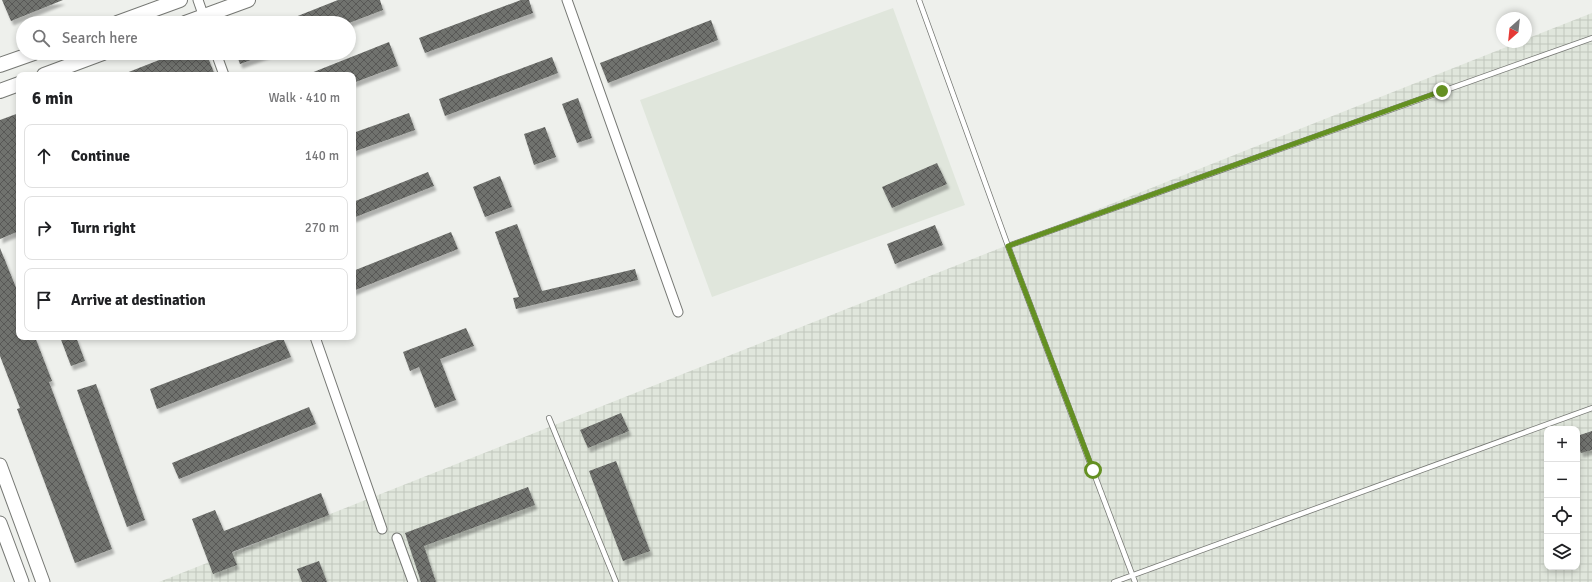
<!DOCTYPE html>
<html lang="en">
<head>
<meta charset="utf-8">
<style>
	:root { --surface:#fff; --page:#f6f6f6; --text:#202124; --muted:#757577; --line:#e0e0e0 }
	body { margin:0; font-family:Signika,sans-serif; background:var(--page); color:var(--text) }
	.controls { position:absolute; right:12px; bottom:12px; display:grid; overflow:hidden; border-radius:8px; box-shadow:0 2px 6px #0003 }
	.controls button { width:36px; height:36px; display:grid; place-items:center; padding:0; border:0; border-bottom:1px solid var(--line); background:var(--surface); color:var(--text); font:20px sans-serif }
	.compass { position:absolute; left:1496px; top:12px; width:36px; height:36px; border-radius:50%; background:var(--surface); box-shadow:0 2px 6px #0003; rotate:207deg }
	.stop { position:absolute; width:12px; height:12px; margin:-9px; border:3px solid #649022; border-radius:50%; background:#fff }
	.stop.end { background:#649022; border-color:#fff; box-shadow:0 1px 4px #0008 }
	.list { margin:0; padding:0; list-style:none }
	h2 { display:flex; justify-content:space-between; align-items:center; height:52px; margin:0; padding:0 16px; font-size:17px }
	h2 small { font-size:13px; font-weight:400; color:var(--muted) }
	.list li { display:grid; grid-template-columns:26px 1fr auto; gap:12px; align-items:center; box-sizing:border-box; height:64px; margin:0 8px 8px; padding:0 8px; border:1px solid var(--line); border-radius:8px }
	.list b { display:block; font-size:15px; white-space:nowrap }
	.list em { font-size:13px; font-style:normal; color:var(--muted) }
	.icon { flex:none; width:22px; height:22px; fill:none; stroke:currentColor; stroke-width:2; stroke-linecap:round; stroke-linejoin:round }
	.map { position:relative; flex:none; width:1592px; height:582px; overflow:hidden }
	.search { position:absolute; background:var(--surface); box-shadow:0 2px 6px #0003; left:16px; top:16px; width:340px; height:44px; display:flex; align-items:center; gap:10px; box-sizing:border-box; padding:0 14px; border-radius:22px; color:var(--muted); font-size:15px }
	.panel { position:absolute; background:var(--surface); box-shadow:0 2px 6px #0003; left:16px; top:72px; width:340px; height:268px; border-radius:8px }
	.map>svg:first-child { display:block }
	.built { fill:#e0e6dc }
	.industrial { fill:url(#industrial-grid); fill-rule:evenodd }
	.building { fill:url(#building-cross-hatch); filter:url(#shadow) }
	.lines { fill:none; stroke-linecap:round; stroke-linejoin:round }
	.lane-casing { stroke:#767874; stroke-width:6 }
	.street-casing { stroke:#767874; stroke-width:11 }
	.secondary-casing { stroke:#767874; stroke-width:15 }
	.primary-casing { stroke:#767874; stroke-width:16 }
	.lane { stroke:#fff; stroke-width:4.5 }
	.street { stroke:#fff; stroke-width:9 }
	.secondary { stroke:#fff; stroke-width:13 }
	.primary { stroke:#fff; stroke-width:14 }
	.route { stroke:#649022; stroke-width:5 }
</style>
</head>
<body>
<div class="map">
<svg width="1592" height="582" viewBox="0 0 1592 582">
	<defs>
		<pattern id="industrial-grid" width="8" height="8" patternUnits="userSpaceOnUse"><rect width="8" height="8" fill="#e0e6dc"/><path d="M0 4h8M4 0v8" fill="none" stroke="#c1c6bd"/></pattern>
		<pattern id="building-cross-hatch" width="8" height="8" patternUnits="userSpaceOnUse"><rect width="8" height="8" fill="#70726e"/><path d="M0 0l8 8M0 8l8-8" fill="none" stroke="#585956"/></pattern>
		<filter id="shadow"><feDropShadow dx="2.5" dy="4.5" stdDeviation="1" flood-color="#0004"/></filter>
	</defs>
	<rect width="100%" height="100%" fill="#eef0ec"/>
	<!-- built -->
	<path class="built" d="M893 8 965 205 712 297 640 100Z"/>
	<!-- industrial -->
	<path class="industrial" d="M1592 13V582H159L1519 42H1526V39ZM1547 429H1577V567H1547Z"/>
	<!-- building -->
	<path class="building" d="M2 0H63L11 21Z
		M338 0H380L383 10 349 23H280Z
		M521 0H529L533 13 425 53 419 38Z
		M711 20 718 40 608 83 600 63Z
		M389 42 398 66 353 83V75H306Z
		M177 53H206L215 75H121Z
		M236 53H268V54L240 64Z
		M552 57 558 73 445 116 439 99Z
		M578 98 592 138 577 143 562 104Z
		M19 113V231L0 239V120Z
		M409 113 415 130 353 152V133Z
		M545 127 556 157 534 165 524 134Z
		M937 163 947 184 892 208 882 187Z
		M428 172 434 186 353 218V202Z
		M500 176 512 207 485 217 473 187Z
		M517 224 542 291 635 269 638 280 516 309 513 298 519 297 495 232Z
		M935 225 943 245 895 264 887 244Z
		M451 232 458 249 353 291V271Z
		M0 248 19 295V337H35L52 381 49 382 112 549 75 563 17 409 20 408 0 356Z
		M466 328 474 346 440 359 456 400 435 408 419 367 410 371 403 352Z
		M60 337H76L85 361 71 366Z
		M283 338 291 357 157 409 150 389Z
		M96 384 145 520 127 527 77 390Z
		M309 407 316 424 179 479 172 463Z
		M621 413 629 431 588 448 580 430Z
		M1592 431V450L1581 453 1577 442V436Z
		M616 461 650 551 623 561 589 471Z
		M528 487 535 505 424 546 436 582H421L405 533Z
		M321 493 329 515 232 552 237 565 213 574 192 519 215 510 224 531Z
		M319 561 327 582H302L297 569Z"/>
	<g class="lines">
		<!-- lane casing -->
		<g class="lane-casing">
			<path id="lane" d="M919 0 1008 246 1135 582
				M1008 246 1592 38
				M549 418 616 582
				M1114 582 1592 408"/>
		</g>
		<!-- street casing -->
		<g class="street-casing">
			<path id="street" d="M198 0 206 23
				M567 0 678 312
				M216 53 224 75
				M315 337 382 529
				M397 538 413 582"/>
		</g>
		<!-- secondary casing -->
		<g class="secondary-casing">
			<path id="secondary" d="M0 465 43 582
				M0 523 22 582"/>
		</g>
		<!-- primary casing -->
		<g class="primary-casing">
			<path id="primary" d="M117 23 180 0
				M185 23 248 0
				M0 65 34 53
				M44 75 103 53
				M0 91 19 84"/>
		</g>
		<!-- lane -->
		<use href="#lane" class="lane"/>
		<!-- street -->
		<use href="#street" class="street"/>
		<!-- secondary -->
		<use href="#secondary" class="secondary"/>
		<!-- primary -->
		<use href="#primary" class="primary"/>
	</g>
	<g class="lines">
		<!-- route -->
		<path class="route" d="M1093 470 1008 246 1442 91"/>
	</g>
</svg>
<div class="controls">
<button>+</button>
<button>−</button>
<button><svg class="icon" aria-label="locate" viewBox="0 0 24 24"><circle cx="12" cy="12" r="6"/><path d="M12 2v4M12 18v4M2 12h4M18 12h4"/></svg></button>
<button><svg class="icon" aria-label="layers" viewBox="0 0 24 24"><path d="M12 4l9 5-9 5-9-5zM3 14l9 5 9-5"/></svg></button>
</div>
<svg class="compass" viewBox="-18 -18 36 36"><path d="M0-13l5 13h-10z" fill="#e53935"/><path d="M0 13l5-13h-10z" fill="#757577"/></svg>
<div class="stop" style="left:1093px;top:470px"></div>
<div class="stop end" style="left:1442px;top:91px"></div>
<div class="search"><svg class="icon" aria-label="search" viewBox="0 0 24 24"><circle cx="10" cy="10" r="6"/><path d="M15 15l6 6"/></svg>Search here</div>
<section class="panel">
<h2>6 min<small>Walk · 410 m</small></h2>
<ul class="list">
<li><svg class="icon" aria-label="ahead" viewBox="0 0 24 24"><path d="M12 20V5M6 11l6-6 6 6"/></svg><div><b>Continue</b></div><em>140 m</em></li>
<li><svg class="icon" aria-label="right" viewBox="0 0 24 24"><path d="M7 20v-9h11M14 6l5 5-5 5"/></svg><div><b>Turn right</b></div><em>270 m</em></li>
<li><svg class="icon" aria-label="arrive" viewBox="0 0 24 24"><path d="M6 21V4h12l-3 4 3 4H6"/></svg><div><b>Arrive at destination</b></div></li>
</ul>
</section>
</div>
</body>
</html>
